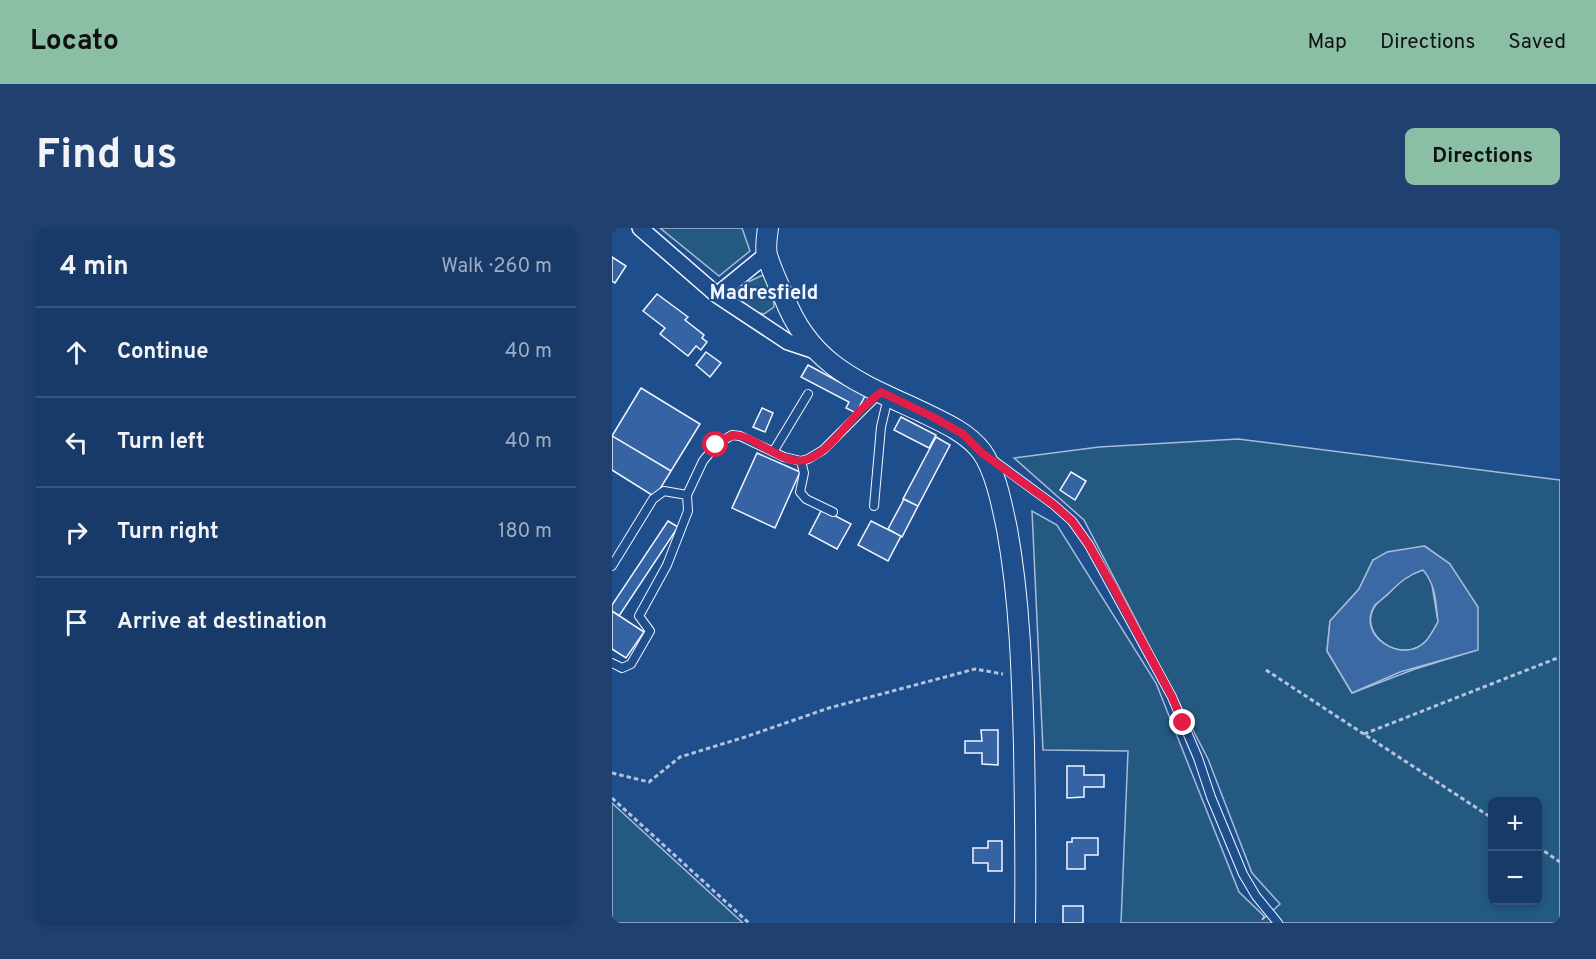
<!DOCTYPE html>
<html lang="en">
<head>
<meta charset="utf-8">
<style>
	:root { --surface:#173a69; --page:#20416f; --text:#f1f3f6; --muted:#9eadc0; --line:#36547d; --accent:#8abfa5 }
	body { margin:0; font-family:Overpass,sans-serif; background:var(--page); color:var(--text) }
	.controls { position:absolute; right:18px; bottom:18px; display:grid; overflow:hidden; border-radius:9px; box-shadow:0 3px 9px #0003 }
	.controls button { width:54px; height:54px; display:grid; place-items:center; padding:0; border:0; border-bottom:2px solid var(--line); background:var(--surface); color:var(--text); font:30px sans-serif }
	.stop { position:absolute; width:18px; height:18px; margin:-14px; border:4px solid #e11d48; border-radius:50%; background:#fff }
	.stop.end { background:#e11d48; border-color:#fff; box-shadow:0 2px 6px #0008 }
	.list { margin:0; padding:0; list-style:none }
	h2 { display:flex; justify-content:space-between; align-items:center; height:78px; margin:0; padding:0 24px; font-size:26px }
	h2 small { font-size:20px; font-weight:400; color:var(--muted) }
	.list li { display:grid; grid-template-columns:39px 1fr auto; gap:18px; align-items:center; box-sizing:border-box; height:90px; padding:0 24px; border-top:2px solid var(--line) }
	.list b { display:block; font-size:22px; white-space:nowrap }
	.list em { font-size:20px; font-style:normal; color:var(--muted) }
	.icon { flex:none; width:33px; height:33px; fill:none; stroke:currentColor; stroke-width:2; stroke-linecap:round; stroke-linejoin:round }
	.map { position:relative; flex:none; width:948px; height:695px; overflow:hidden; border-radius:9px }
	header { display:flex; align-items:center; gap:36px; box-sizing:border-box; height:84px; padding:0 30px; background:var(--accent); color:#111 }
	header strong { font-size:28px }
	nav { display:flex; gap:33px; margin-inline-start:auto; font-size:21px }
	.intro { display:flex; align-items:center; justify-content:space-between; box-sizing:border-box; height:144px; padding:0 36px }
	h1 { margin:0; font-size:42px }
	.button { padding:15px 27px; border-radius:9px; background:var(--accent); color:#111; font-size:21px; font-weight:700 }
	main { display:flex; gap:36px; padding:0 36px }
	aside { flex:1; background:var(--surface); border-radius:9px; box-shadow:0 3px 9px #0003 }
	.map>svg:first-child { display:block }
	.green { fill:#245a82; stroke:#a8bbd7; stroke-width:1.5; fill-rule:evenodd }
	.water { fill:#3b69a3; stroke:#a8bbd7; stroke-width:1.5; fill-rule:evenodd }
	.building { fill:#3563a3; stroke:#f2f6ff; stroke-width:1.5 }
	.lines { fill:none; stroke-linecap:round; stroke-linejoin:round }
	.service-casing { stroke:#f2f6ff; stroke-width:10 }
	.minor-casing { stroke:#f2f6ff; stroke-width:18 }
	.tertiary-casing { stroke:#f2f6ff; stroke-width:22 }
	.path { stroke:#b3c4dc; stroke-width:3; stroke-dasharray:4.5 3; stroke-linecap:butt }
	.service { stroke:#1f4e8c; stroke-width:8 }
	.minor { stroke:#1f4e8c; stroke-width:15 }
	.tertiary { stroke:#1f4e8c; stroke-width:20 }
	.route { stroke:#e11d48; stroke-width:8 }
	.labels { text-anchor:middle; stroke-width:4.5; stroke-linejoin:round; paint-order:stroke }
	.quarter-label { font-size:20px; font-weight:bold; fill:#f2f6ff; stroke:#1f4e8c }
</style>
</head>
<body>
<header>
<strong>Locato</strong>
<nav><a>Map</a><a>Directions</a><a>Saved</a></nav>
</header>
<div class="intro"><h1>Find us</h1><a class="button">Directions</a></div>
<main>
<aside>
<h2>4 min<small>Walk · 260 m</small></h2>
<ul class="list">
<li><svg class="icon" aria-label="ahead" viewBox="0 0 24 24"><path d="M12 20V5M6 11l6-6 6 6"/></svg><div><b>Continue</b></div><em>40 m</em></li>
<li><svg class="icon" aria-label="left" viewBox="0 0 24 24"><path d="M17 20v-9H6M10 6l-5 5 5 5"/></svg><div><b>Turn left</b></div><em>40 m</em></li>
<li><svg class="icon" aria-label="right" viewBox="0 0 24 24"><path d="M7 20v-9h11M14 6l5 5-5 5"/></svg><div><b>Turn right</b></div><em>180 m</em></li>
<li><svg class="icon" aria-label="arrive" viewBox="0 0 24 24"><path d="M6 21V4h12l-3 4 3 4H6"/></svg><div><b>Arrive at destination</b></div></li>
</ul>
</aside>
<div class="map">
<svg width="948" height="695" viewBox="0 0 948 695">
	<rect width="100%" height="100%" fill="#1f4e8c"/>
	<!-- green -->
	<path class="green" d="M48 0H130L138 23 107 48Z
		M151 47 161 63 162 79 152 86C137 83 131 78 122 65L136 54Z
		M626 211 948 252V695H509L516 523 431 522 420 283 445 297 544 455 627 664 652 688 650 692 668 676 640 645 596 531 472 292 402 230 487 219ZM813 318 838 336 865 422 803 441 740 465 715 423 718 393 747 361 761 332ZM880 574H926V672H880Z
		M811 341 819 351 826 394C822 400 819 409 813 414 790 437 744 407 763 378 767 373 773 369 777 365 789 352 795 348 811 341Z
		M0 575 131 695H0Z"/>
	<!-- water -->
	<path class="water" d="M812 318 838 336 866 379V422L788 444 740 465 715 423 718 393 747 361 761 332 775 324ZM811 342C824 357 824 375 826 394 822 401 818 409 813 414 790 437 743 407 763 377 767 373 773 369 777 365 788 354 796 347 811 342Z"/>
	<!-- building -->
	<path class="building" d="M0 29 14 38 3 55 0 53Z
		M45 66 76 89 73 92 92 107 90 110 95 114 89 122 84 118 76 128 48 106 53 100 31 83Z
		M94 124 109 135 98 149 84 137Z
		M196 137 253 168 244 185 234 180 237 174 189 149Z
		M29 160 88 196 59 243 0 208Z
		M150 180 161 185 153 204 141 199Z
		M289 189 324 207 317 220 282 202Z
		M0 208 59 243 43 269 0 242Z
		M324 209 338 217 306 278 291 271Z
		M145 225 188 244 163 300 120 280Z
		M459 244 474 253 463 272 448 262Z
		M292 271 306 278 290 309 276 301Z
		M210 281 239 296 225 321 197 306Z
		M56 293 66 299 7 388 0 383V377Z
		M259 293 289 308 276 333 246 317Z
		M0 383 32 404 14 430 0 421Z
		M369 502H386V537L370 536V525H353V513H370Z
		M455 538H472V547H492V559H472V569L455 570Z
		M460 610H486V627H473V641H455V614H460Z
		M376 613H390V643H376V635H361V620H376Z
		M451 678H471V695H451Z"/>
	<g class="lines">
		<!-- service casing -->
		<g class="service-casing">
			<path id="service" d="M161 224 196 166
				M381 232 442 277 460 293 477 317 560 469 586 530 599 569 631 646 644 668 666 695
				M189 233 192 245 188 264 194 271 221 284
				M262 278 269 199 276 169
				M0 338 41 271 52 263 75 267
				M0 435 10 440 19 436 38 403 27 388 55 337 76 283 75 267 91 233 104 217 120 207 128 208 172 229 189 233 196 231 211 222 268 165"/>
		</g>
		<!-- minor casing -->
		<g class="minor-casing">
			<path id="minor" d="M28 0 105 67 176 114 206 124
				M105 67 155 26"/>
		</g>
		<!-- tertiary casing -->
		<g class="tertiary-casing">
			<path id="tertiary" d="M156 0C155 8 153 19 155 27 159 41 166 56 172 69 198 138 248 155 310 184 331 194 356 205 370 224 384 244 390 278 395 301 408 373 410 446 412 518 413 577 414 636 413 695"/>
		</g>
		<!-- path -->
		<path class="path" d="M654 442 880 590
			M752 506 948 429
			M0 545 37 554 68 529 133 509 217 480 363 441 391 446
			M0 570 137 695
			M926 619 948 634"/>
		<!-- service -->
		<use href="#service" class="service"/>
		<!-- minor -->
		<use href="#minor" class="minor"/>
		<!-- tertiary -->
		<use href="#tertiary" class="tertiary"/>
	</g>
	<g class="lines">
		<!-- route -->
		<path class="route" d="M104 217C108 214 114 209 120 208 139 203 169 238 193 232 215 226 230 201 245 186 252 178 261 171 269 164L321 189 351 206 370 225 442 277 460 293 477 317 500 357 560 469 571 495"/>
	</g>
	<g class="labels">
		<!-- quarter labels -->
		<g class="quarter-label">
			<text x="152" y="71">Madresfield</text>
		</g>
	</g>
</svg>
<div class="controls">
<button>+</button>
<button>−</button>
</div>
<div class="stop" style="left:104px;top:217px"></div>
<div class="stop end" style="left:571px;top:495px"></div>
</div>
</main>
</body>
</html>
